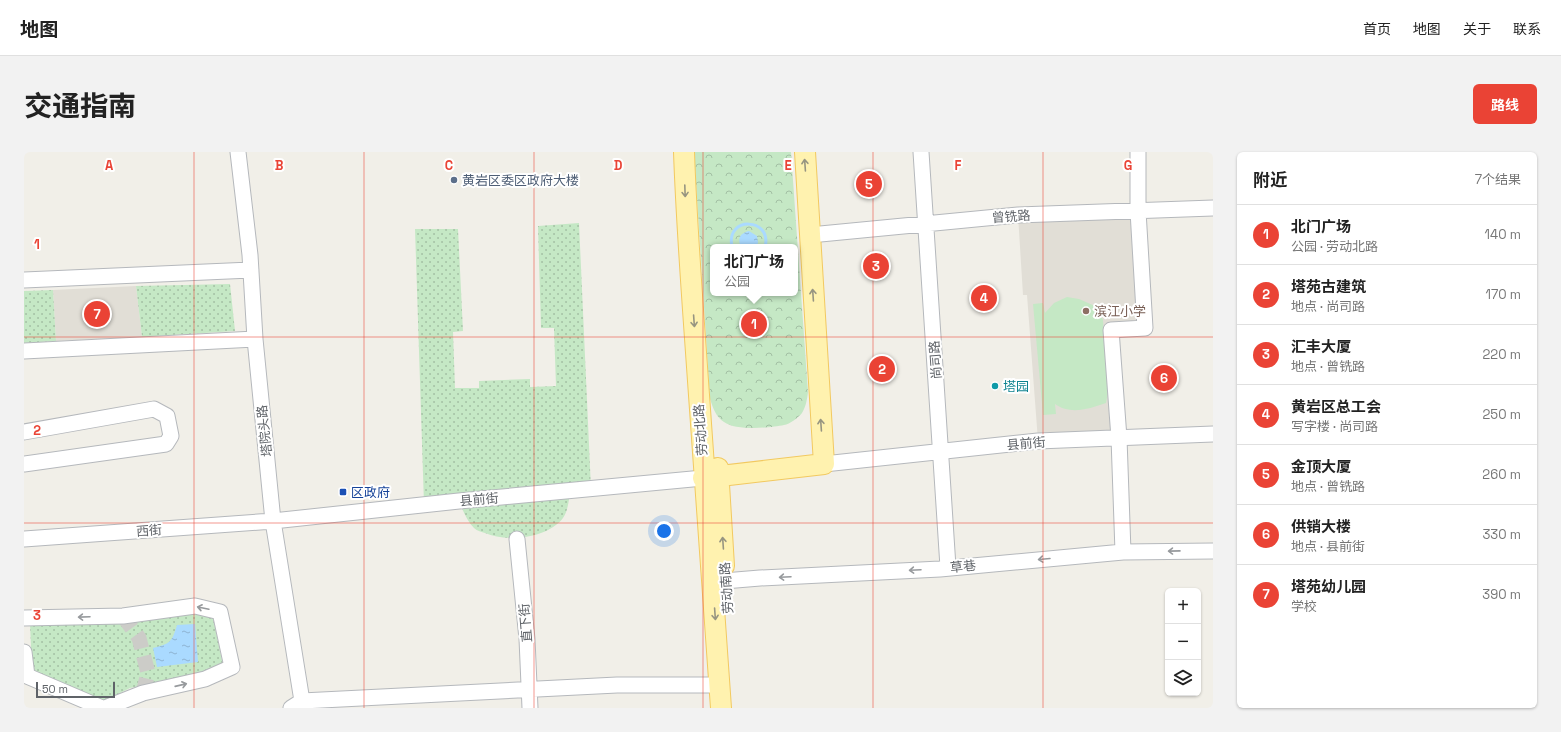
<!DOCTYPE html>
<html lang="zh">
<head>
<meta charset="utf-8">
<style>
	:root { --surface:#fff; --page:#f2f2f2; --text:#222; --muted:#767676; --line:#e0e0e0; --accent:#ea4335 }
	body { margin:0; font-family:"Space Grotesk","Noto Sans SC",sans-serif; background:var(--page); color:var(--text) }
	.controls { position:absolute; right:12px; bottom:12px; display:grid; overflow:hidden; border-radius:6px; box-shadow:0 1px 3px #0004 }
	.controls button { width:36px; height:36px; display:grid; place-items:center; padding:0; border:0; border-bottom:1px solid var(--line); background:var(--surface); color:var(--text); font:20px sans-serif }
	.scale { position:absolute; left:12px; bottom:10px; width:79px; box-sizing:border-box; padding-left:4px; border:2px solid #5f6368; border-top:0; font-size:11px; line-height:14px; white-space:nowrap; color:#5f6368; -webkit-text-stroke:3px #fff; paint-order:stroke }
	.you { position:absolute; left:640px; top:379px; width:14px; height:14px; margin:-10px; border:3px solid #fff; border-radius:50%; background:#1a73e8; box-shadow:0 0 0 6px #1a73e833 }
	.badge { display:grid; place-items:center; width:26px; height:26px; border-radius:50%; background:var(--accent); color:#fff; font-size:13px; font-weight:700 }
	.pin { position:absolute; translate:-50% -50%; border:2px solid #fff; box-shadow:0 1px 4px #0006 }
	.popup { position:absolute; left:686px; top:92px; width:88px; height:52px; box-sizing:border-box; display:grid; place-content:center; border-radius:6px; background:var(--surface); filter:drop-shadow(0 1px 3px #0005); font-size:13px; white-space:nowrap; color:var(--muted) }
	.popup b { font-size:15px; color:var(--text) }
	.popup::after { content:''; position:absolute; left:50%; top:100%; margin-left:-8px; border:8px solid transparent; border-top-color:var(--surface) }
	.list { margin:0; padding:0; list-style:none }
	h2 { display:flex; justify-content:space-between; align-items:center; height:52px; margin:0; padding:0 16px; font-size:17px }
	h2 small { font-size:13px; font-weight:400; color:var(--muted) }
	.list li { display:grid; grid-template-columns:26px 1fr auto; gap:12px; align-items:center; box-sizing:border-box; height:60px; padding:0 16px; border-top:1px solid var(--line) }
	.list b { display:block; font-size:15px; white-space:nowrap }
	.list p { margin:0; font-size:13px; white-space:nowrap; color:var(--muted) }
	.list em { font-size:13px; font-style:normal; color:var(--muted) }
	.icon { flex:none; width:22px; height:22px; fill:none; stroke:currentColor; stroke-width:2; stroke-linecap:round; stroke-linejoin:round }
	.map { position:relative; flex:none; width:1189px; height:556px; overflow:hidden; border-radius:6px }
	header { display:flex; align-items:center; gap:24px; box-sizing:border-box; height:56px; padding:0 20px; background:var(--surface); border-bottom:1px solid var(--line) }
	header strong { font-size:19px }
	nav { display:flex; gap:22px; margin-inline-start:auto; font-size:14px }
	.intro { display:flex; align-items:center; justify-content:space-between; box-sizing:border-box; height:96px; padding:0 24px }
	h1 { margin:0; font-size:28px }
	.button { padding:10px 18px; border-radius:6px; background:var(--accent); color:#fff; font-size:14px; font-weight:700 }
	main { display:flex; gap:24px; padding:0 24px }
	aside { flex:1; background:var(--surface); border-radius:6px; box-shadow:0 1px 3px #0004 }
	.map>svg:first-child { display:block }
	.education { fill:#e1ded6 }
	.grass { fill:url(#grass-dots) }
	.park { fill:url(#park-crowns); fill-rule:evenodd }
	.garden { fill:#c5e8c5 }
	.water { fill:url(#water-ripples) }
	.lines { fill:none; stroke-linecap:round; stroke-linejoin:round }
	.stream { stroke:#aadaff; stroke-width:3 }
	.minor-tunnel { stroke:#ccccc8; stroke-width:15; stroke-dasharray:15 8; stroke-linecap:butt }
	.minor-casing { stroke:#b5b8bc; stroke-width:17 }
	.major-casing { stroke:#f2c960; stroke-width:22 }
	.minor { stroke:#fff; stroke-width:15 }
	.major { stroke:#fff2af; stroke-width:20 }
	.oneway { stroke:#979581 }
	.oneway2 { stroke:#979a9d }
	.grid { fill:none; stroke:#ea4335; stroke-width:1; stroke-opacity:0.55 }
	.service-dot { fill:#5c6f8a; stroke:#fff; stroke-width:1.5 }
	.education-dot { fill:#8d6e63; stroke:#fff; stroke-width:1.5 }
	.culture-dot { fill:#0f9aa8; stroke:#fff; stroke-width:1.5 }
	.transit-dot { fill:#1a4fb4; stroke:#fff; stroke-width:1.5 }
	.labels { text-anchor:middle; stroke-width:4; stroke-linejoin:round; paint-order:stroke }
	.service-label { font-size:13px; fill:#4e5e75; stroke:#fff; text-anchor:start }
	.street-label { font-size:13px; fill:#5f6368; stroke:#fff }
	.education-label { font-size:13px; fill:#785e54; stroke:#fff; text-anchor:start }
	.culture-label { font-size:13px; fill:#0d838f; stroke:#fff; text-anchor:start }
	.transit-label { font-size:13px; fill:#164399; stroke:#fff; text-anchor:start }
	.grid-label { font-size:13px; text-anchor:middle; font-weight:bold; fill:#ea4335; stroke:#fff; stroke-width:4; stroke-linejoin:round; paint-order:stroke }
</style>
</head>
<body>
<header>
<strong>地图</strong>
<nav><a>首页</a><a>地图</a><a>关于</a><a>联系</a></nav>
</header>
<div class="intro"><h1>交通指南</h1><a class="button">路线</a></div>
<main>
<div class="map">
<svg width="1189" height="556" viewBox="0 0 1189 556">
	<defs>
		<pattern id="grass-dots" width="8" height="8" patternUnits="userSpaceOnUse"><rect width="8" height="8" fill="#c5e8c5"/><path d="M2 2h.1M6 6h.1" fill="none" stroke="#a3c0a4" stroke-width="1.8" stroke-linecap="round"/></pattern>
		<pattern id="park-crowns" width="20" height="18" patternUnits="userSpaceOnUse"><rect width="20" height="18" fill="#c5e8c5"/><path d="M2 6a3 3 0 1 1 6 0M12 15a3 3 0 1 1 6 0" fill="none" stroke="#a3c0a4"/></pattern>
		<pattern id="water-ripples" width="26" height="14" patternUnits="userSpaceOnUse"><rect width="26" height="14" fill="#aadaff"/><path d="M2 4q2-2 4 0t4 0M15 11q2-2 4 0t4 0" fill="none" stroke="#8eb4d2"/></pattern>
	</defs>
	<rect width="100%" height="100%" fill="#f1efe8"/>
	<!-- education -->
	<path class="education" d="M1114 59 1121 176 1087 178 1095 286 1014 289 1003 143H999L994 63Z
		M112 134 118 185 32 189 29 138Z"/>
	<!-- grass -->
	<path class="grass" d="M555 71 567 337 546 339C545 348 544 359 539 366 524 386 483 391 461 381 458 380 453 379 450 376 443 369 439 359 435 349L400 352 391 77H434L439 179 429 180 431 236H455V229L506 227V235L532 234 530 176H517L514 74Z
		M206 132 211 179 118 185 112 134Z
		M29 138 32 189 0 191V139Z
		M166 461 189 466 199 513 175 522 106 536 80 549 8 521 6 471 66 472 112 469Z"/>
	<!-- park -->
	<path class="park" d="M670 0H767L784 240C783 248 782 254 778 261 774 266 766 272 760 273 746 276 712 279 700 270 692 265 689 256 686 247ZM689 95H771V141H689Z"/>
	<!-- garden -->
	<path class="garden" d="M1043 145 1055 147 1071 154 1079 168 1084 240 1082 251C1065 257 1046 263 1031 252L1032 262 1019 263 1009 152 1019 151 1021 161 1030 151Z"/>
	<!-- water -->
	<path class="water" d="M725 79 733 84 734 90 733 95H717C713 87 716 81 725 79Z
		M171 472 174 510 133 515 129 496C146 492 148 490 153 473Z"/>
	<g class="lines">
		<!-- stream -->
		<path class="stream" d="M708 95C701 63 749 66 741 95"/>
		<!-- minor-tunnel -->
		<path class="minor-tunnel" d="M99 464 115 486 124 521 119 541"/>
		<!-- minor casing -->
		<g class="minor-casing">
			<path id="minor" d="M214 0 226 103 231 187 249 369 278 549 280 556
				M897 0 924 415
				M786 83 994 63 1189 56
				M0 128 227 118
				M0 199 231 187
				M0 280 130 257 143 264 147 284 142 292 0 312
				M800 312 1014 289 1189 282
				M0 387 249 369 435 349 679 326
				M493 387 503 487 506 556
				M1099 400 1095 286 1087 178 1121 176 1114 59V0
				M688 430 736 426 916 417 1099 400 1189 399
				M0 466 99 464 171 454 196 460 208 515 181 527 119 541 81 556
				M0 500 3 524 78 556
				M267 556 278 549 593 533H695"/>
		</g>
		<!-- major casing -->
		<g class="major-casing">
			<path id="major" d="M660 0C662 58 666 115 670 172 678 300 687 428 697 556
				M694 316 700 414
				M679 326 800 312 781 0"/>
		</g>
		<!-- minor -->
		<use href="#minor" class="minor"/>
		<!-- major -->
		<use href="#major" class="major"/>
	</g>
	<!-- one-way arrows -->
	<defs><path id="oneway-shaft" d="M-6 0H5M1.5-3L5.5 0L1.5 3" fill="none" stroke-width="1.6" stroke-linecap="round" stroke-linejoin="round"/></defs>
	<g class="oneway">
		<use href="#oneway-shaft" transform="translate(781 13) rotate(-94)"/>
		<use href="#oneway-shaft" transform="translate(661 39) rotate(88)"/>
		<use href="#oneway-shaft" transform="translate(789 143) rotate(-94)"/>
		<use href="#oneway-shaft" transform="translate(670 169) rotate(86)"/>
		<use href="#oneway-shaft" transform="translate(797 273) rotate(-94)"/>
		<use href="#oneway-shaft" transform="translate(699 391) rotate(-94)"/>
		<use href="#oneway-shaft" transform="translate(691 462) rotate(86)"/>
	</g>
	<g class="oneway2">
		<use href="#oneway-shaft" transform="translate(1150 399) rotate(179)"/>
		<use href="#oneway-shaft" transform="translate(1020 407) rotate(175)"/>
		<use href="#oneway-shaft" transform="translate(891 418) rotate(177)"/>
		<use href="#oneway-shaft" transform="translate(761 425) rotate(177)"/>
		<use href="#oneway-shaft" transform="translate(179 456) rotate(-168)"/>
		<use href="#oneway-shaft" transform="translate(60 465) rotate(178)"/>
		<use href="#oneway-shaft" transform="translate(157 533) rotate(-13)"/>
	</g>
	<!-- grid -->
	<path class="grid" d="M170 0V556M340 0V556M510 0V556M679 0V556M849 0V556M1019 0V556M0 185H1189M0 371H1189"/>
	<!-- markers -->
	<circle class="service-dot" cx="430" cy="28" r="4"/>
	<circle class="education-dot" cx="1062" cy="159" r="4"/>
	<circle class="culture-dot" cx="971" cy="234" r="4"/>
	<rect class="transit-dot" x="315" y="336" width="8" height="8" rx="2"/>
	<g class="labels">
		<!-- service labels -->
		<g class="service-label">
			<text x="438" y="33">黄岩区委区政府大楼</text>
		</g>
		<!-- street labels -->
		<g class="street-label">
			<text transform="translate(987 64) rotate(-4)" y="5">曾铣路</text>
			<text transform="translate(911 208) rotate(-94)" y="5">尚司路</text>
			<text transform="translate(676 278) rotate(-94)" y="5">劳动北路</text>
			<text transform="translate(240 279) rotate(-96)" y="5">塔院头路</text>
			<text transform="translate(1002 291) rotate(-5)" y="5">县前街</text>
			<text transform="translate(455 347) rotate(-5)" y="5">县前街</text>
			<text transform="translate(125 378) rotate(-4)" y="5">西街</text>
			<text transform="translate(939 414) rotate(-6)" y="5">草巷</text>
			<text transform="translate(702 436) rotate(-94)" y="5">劳动南路</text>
			<text transform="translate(501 471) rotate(-95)" y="5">直下街</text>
		</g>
		<!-- education labels -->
		<g class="education-label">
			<text x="1070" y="164">滨江小学</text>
		</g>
		<!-- culture labels -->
		<g class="culture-label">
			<text x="979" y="239">塔园</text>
		</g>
		<!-- transit labels -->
		<g class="transit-label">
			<text x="327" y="345">区政府</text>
		</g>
	</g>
	<g class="grid-label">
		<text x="85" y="18">A</text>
		<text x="255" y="18">B</text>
		<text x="425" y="18">C</text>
		<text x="594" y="18">D</text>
		<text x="764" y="18">E</text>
		<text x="934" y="18">F</text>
		<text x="1104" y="18">G</text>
		<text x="13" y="97">1</text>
		<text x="13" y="283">2</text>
		<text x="13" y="468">3</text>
	</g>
</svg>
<div class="controls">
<button>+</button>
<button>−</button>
<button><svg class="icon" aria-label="layers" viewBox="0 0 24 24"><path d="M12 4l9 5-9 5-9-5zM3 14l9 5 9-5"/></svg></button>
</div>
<div class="scale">50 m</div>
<div class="you"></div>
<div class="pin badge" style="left:730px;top:172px">1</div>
<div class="popup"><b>北门广场</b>公园</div>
<div class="pin badge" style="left:858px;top:217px">2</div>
<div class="pin badge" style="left:852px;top:114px">3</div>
<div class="pin badge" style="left:960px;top:146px">4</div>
<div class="pin badge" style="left:845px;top:32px">5</div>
<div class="pin badge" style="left:1140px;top:226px">6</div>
<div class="pin badge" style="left:73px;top:162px">7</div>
</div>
<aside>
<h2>附近<small>7个结果</small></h2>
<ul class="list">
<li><span class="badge">1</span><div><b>北门广场</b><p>公园 · 劳动北路</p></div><em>140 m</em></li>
<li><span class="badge">2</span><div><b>塔苑古建筑</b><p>地点 · 尚司路</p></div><em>170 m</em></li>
<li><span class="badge">3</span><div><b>汇丰大厦</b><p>地点 · 曾铣路</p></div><em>220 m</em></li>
<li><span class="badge">4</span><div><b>黄岩区总工会</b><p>写字楼 · 尚司路</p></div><em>250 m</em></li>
<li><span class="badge">5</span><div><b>金顶大厦</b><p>地点 · 曾铣路</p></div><em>260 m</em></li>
<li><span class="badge">6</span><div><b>供销大楼</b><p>地点 · 县前街</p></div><em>330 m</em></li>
<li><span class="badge">7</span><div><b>塔苑幼儿园</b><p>学校</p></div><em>390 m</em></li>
</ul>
</aside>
</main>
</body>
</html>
